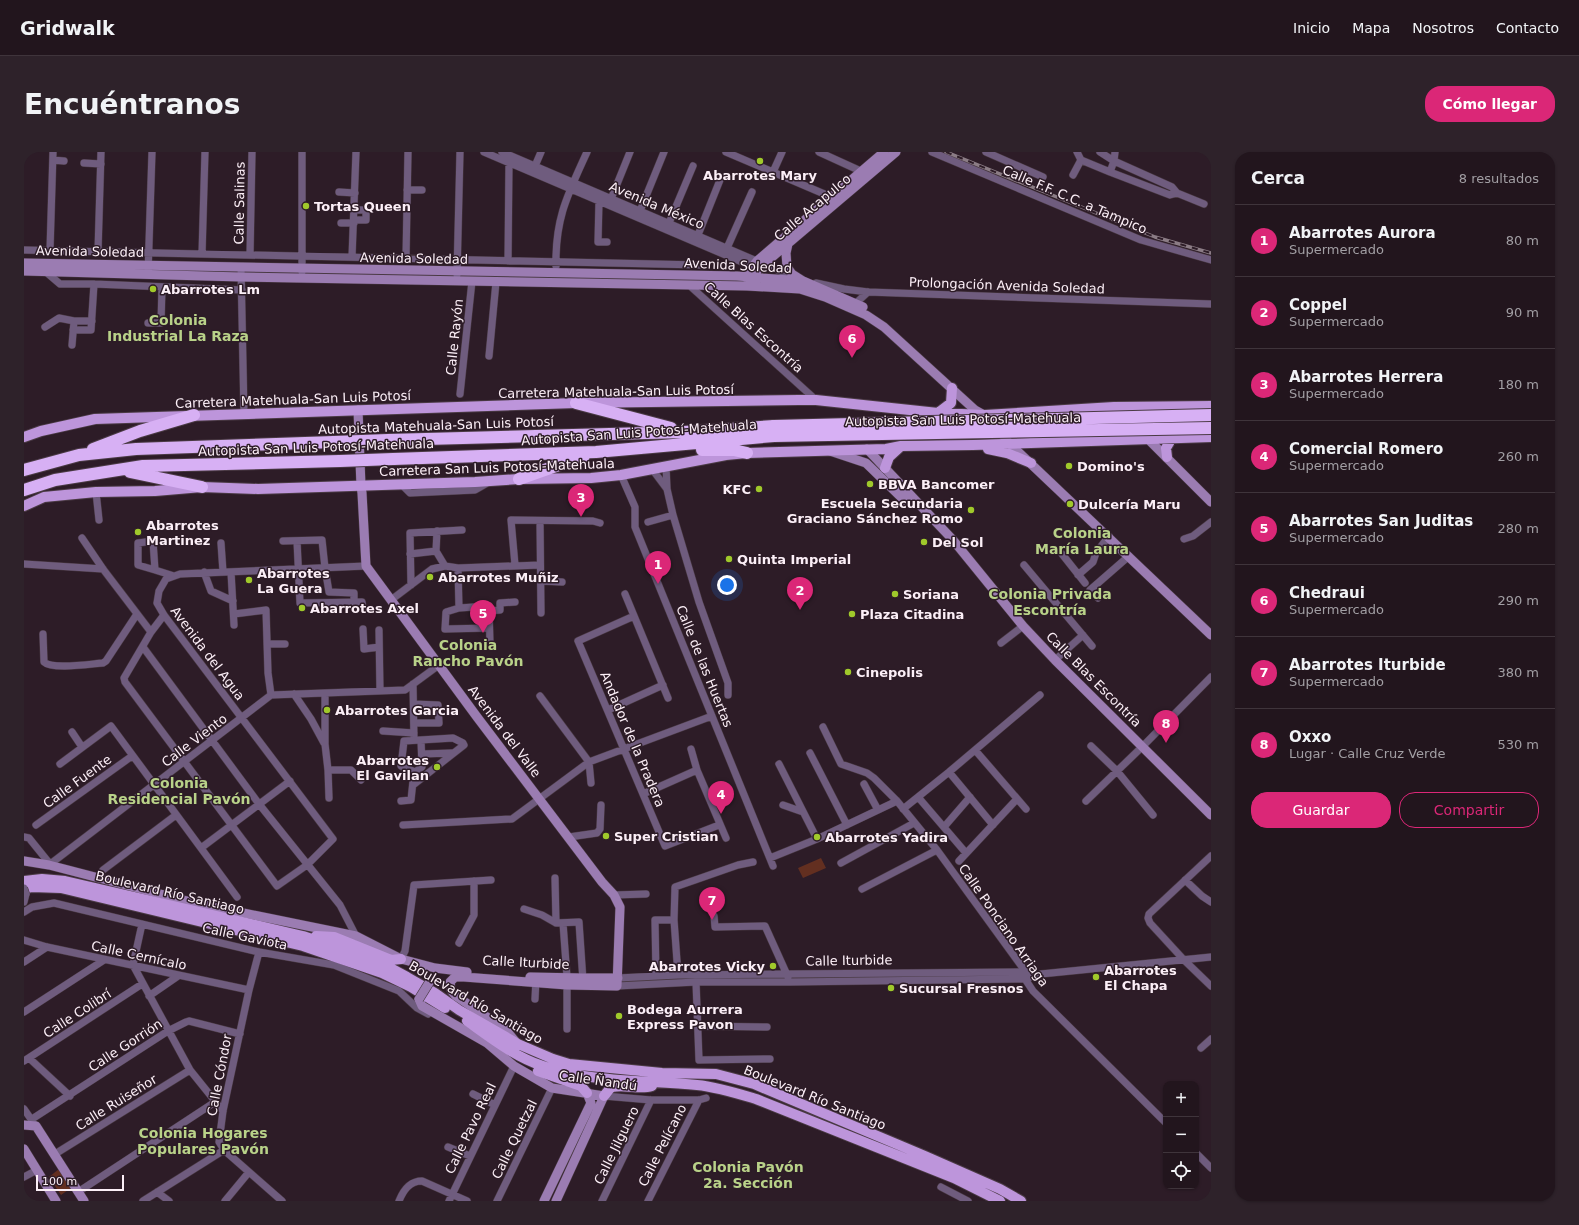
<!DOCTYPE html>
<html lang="es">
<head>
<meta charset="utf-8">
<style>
	:root { --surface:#22151d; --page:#2e222a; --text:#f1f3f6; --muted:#a29fa4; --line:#3f343b; --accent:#db2777 }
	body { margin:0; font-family:"DejaVu Sans",sans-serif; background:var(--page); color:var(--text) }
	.controls { position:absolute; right:12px; bottom:12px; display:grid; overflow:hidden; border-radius:8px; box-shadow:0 1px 3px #0004 }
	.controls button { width:36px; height:36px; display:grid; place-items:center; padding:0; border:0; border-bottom:1px solid var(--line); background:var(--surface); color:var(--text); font:20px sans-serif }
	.scale { position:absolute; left:12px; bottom:10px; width:88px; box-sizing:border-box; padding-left:4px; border:2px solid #fceff7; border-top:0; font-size:11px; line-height:14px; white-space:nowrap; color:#fceff7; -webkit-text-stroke:3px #2d1c27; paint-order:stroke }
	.you { position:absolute; left:703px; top:433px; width:14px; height:14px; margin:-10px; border:3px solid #fff; border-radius:50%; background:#1a73e8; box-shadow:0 0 0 6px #1a73e833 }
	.badge { display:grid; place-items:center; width:26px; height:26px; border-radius:50%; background:var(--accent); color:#fff; font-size:13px; font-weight:700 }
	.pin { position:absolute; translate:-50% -33px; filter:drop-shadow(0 1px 2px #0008) }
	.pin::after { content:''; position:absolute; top:21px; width:14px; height:12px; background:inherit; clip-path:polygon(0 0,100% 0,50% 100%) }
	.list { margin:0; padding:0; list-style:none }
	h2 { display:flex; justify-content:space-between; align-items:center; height:52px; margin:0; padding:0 16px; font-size:17px }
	h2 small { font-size:13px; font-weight:400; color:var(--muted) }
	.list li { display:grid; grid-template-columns:26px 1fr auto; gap:12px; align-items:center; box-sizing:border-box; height:72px; padding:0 16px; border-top:1px solid var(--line) }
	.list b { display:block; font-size:15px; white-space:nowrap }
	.list p { margin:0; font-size:13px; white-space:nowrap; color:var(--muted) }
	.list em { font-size:13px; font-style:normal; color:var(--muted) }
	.actions { display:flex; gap:8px; padding:12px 16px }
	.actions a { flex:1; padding:9px 0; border:1px solid var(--accent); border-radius:16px; text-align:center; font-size:14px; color:var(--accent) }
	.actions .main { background:var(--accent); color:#fff }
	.icon { flex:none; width:22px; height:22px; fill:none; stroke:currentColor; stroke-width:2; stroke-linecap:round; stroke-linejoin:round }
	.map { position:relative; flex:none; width:1187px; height:1049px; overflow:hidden; border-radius:16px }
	header { display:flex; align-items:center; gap:24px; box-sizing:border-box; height:56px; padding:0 20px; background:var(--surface); border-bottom:1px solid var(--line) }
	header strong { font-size:19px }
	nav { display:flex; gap:22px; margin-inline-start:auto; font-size:14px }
	.intro { display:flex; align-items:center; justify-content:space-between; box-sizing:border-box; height:96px; padding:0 24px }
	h1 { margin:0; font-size:28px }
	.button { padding:10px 18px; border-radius:16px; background:var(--accent); color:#fff; font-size:14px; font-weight:700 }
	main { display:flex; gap:24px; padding:0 24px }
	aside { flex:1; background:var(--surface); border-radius:16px; box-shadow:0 1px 3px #0004 }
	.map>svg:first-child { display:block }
	.pitch { fill:#632f20 }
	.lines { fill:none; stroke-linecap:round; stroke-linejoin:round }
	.street-casing { stroke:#4a3a44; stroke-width:8 }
	.secondary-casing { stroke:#4a3a44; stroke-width:10 }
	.primary-casing { stroke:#4a3a44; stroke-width:12 }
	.highway-casing { stroke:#4a3a44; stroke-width:14 }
	.street { stroke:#6f5c7e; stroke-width:7 }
	.secondary { stroke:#9b7cb2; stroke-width:9 }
	.primary { stroke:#bd95db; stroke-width:10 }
	.highway { stroke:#d7b0f4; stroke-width:12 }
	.rail-casing { stroke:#8b7c85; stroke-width:3.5 }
	.rail { stroke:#2d1c27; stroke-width:2; stroke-dasharray:6; stroke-linecap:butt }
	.street-bridge-casing { stroke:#4a3a44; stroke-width:8; stroke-linecap:butt }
	.secondary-bridge-casing { stroke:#4a3a44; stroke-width:10; stroke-linecap:butt }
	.highway-bridge-casing { stroke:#4a3a44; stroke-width:14; stroke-linecap:butt }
	.street-bridge { stroke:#6f5c7e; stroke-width:7 }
	.secondary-bridge { stroke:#9b7cb2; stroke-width:9 }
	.highway-bridge { stroke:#d7b0f4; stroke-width:12 }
	.poi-dot { fill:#a0c92b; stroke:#2d1c27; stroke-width:1.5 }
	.labels { text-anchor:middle; stroke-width:3; stroke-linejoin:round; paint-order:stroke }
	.poi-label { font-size:13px; font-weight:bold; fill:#fceff7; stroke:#2d1c27; text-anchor:start }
	.street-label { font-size:13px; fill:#fceff7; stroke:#2d1c27 }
	.neighbourhood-label { font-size:14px; font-weight:bold; fill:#b9d289; stroke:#2d1c27 }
</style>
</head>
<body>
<header>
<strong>Gridwalk</strong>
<nav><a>Inicio</a><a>Mapa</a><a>Nosotros</a><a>Contacto</a></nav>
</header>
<div class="intro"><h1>Encuéntranos</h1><a class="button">Cómo llegar</a></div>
<main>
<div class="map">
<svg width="1187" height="1049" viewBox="0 0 1187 1049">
	<rect width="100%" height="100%" fill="#2d1c27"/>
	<!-- pitch -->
	<path class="pitch" d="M797 706 802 716 779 726 774 716Z
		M35 1017 47 1036 37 1043 25 1025Z"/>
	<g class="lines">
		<!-- street casing -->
		<g class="street-casing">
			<path id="street" d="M460 0 732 116
				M478 0 770 125
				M702 0 812 47
				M795 0 841 21
				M908 0 1117 88 1187 108
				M962 0 1019 25
				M1053 0 1057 8 1086 20 1146 43 1153 41
				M1076 0 1090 9 1148 35 1153 41 1180 52
				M29 8 40 9
				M60 11 77 12
				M511 14 517 0
				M749 20 758 0
				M1086 20 1090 9 1091 0
				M1049 23 1057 8
				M383 38H398
				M315 40 331 41
				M587 47 606 0
				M575 49 574 90H583
				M616 59 640 0
				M330 68H342V58H330
				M317 71H330
				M645 71 669 14
				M674 83 696 28
				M703 96 728 40
				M0 98 676 113
				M26 98 29 0
				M74 99 77 0
				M178 102 181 0
				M226 103 228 0
				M328 105 332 0
				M382 106 384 0
				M484 109 485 11
				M532 114C531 66 544 42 563 0
				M217 115 220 262
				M22 120 36 132H70L218 138
				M278 120V0
				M124 122 128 0
				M433 123 436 0
				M792 131 820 137 844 140 1187 152
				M665 133 792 248
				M832 151 844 140
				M124 171H137L138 135
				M21 175 35 166 50 169
				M49 178H67L70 132
				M48 193 50 169H68
				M465 204 472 130
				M436 242 448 129
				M642 314 643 337 649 363 675 450 704 531V543
				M628 317 643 337
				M597 323 611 355V375L749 714
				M377 332 386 341 451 338 465 330
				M72 340 75 368
				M516 369 517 461
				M624 370 649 363
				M413 379 412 399 421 414
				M58 386 79 417 127 480
				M1160 387 1169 384 1187 370
				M259 389 298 388 301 416 305 440 330 441V450
				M273 389 276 451 338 450 339 457
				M197 391 199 420
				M386 402 412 399
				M1038 402 1061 431
				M0 412 79 417
				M491 413 487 368 569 369 576 371
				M1000 413 1068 494
				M434 416 435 456 422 460 421 477 465 476
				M131 418 114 413V391L129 389 131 418 150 424
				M180 420 187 439 209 449
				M207 420 210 473
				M1054 423 1069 410 1072 401 1085 384
				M517 429 538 430
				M387 433 386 381 438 378
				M601 442 644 546
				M1074 446 1066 438 1105 404
				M367 448 408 417 421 414 434 416 516 413
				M435 456 465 454 466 492
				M465 459 476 458V451L491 450
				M210 462 242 458 244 521 247 543
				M140 463 127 480 100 526 101 530 253 734 283 713 309 687 140 463 133 451 135 439 142 427 156 422 342 414
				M610 464 554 489 641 694 695 673
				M339 477 340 497 355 495
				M355 478 356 539
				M19 482 20 510C28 518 66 512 79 511L82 509 113 462
				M977 491 999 474
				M243 492H261
				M119 495 235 652 316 753 332 784
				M1031 508 1059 483
				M389 532 390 588
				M301 541V592L304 618 305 646
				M270 542 287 567 300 591
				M516 544 565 610 567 631
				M390 552 414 553 415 571H390
				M584 558 639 533
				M799 575 817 612 843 621 850 626 873 649 913 698 1001 819V827L1009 839 1142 971
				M359 579 390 581
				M48 580 58 595
				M1067 594 1093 619 1129 663
				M667 597 673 618 702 686
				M951 598 1002 657
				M786 601 823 673
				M398 602 428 601
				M36 612 87 574 213 745
				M755 612 793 687
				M304 618H327L337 628
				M391 620 398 615 397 588
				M925 620 969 673
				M840 632 854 658
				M389 633 440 593 439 591 429 586 380 589 377 614 391 620
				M619 642 673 618
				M894 645 942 701
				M377 649 387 648 389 629
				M1062 649 1119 594 1187 525
				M759 653 779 660
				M879 657 925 620 1016 543
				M12 673 108 604
				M379 673 488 667 565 610 688 564
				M920 675 946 645
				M0 685 5 686 26 712
				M545 685 573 681 576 677 577 653
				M177 696 266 629
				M1187 704 1125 762 1124 766 1126 771 1160 808 1187 834
				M746 706 793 687 873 649
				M935 709 993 647
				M817 711 890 671
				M25 713 247 543 381 538 415 513
				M79 718 152 663
				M531 726 532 771
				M1161 728 1178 744 1187 750
				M838 737 913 698
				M590 743 622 742
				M0 750 2 742
				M500 757 518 763 532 771 555 770 559 829
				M0 760 8 755 30 751 235 800 310 813 375 839 393 856 404 862
				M690 764 691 775 741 774 764 825
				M539 771 543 825V877
				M118 772 109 813 166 918 199 959
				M0 788 23 795 225 838
				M435 791 450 763V729
				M235 800 225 838 199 959 195 990 200 998 258 1049
				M377 807 381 799 390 733 467 728
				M0 810 23 795
				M654 823 650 768 651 735 714 713 729 710
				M632 824 631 768H650
				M594 826 654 823 1003 820
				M672 830 675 908 746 907
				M593 834 672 830H767L1001 827 1017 822 1187 805
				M125 844 154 824
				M511 847 512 827
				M0 860 80 808
				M674 874 743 875
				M1177 896 1187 887
				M5 906 46 944
				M0 909 118 832
				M449 942 471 953
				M580 944 627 948H675L682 946
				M0 957 9 970
				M8 967 144 879 162 870 165 869 216 882
				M424 995 446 1004
				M1172 1001 1187 1016
				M31 1002 166 918
				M0 1025 13 1018
				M917 1035 944 1049
				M54 1040 191 950
				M133 1040 145 1049
				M119 1049 200 998
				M201 1049 225 1020
				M375 1049C379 1039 385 1029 398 1029L443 1049
				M425 1049 490 914
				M473 1049 528 936
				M578 1049 627 948
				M624 1049 675 948"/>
		</g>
		<!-- secondary casing -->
		<g class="secondary-casing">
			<path id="secondary" d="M764 92 762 101 763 115 768 122 779 129 839 155
				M0 111 713 124 779 129
				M0 119 217 125 723 134 776 137 801 145 842 163 860 175 951 258 960 263
				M724 130 725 119 733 109 860 0
				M730 131V125L734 117 872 0
				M334 258 337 334 338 341 342 414 453 565 578 730 590 743 596 755 593 834 543 833 440 825H431L426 830 427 838 432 844 482 878 491 889
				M974 277 986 292 1187 483
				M1120 283 1187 350
				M843 297 929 388 999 474 1031 508 1187 663
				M806 299 842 311 880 348 886 344
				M0 709 25 713 171 751 332 784 377 807 411 816 443 820
				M506 825 559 826H594
				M395 847 398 854 463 891 490 914 528 936 580 944 532 1049
				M0 973 12 974 60 1049
				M0 997 32 1049
				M520 1049 567 951 563 941"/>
		</g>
		<!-- primary casing -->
		<g class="primary-casing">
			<path id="primary" d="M914 261 927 251 928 236
				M0 285 17 279 71 267 552 251 775 248H792L914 261 961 263 1090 255 1187 254
				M964 297 983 301 1007 311
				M1143 305 1142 296 1148 286
				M861 316 865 305 877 294
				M0 354 20 345 72 340 131 339 178 335 234 337 451 330 495 327 567 326 597 323 702 303 723 301 862 297 877 294 949 293 1187 285
				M0 729 18 727 41 729 279 784 324 799 355 810 383 825 411 841 435 858 494 892 529 907 545 912 638 921 692 922 730 932 901 1004 976 1037 997 1049
				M0 737 8 735 37 736 279 794 358 821 387 835 421 856
				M292 784 310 785 367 808 377 807
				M443 869C467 886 491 905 519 914 568 931 622 928 673 933 693 935 712 941 732 947L930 1026 976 1049
				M514 919 557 934 563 941
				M580 944C583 941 585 936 589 935 600 932 615 938 628 934"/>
		</g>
		<!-- highway casing -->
		<g class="highway-casing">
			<path id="highway" d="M552 251 647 276
				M364 288 660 280 750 274
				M69 297 116 279 170 263
				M678 298H710L723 301
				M369 307 572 300 750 284
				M0 318 55 303 112 297 310 290
				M106 320 178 335
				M495 327 560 304
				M0 338 31 328 119 314 316 309"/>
		</g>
		<!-- street -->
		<use href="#street" class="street"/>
		<!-- secondary -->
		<use href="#secondary" class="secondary"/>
		<!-- primary -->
		<use href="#primary" class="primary"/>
		<!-- highway -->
		<use href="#highway" class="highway"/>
		<!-- rail casing -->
		<g class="rail-casing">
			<path id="rail" d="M922 0 1131 85 1187 101"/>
		</g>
		<!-- rail -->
		<use href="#rail" class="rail"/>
		<!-- street-bridge casing -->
		<g class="street-bridge-casing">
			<path id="street-bridge" d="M0 736 2 742"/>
		</g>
		<!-- secondary-bridge casing -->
		<g class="secondary-bridge-casing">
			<path id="secondary-bridge" d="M395 847 408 826"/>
		</g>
		<!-- highway-bridge casing -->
		<g class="highway-bridge-casing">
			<path id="highway-bridge" d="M750 274 1187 263
				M750 284 1187 276
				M310 290 364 288
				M316 309 369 307"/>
		</g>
		<!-- street-bridge -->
		<use href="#street-bridge" class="street-bridge"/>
		<!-- secondary-bridge -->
		<use href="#secondary-bridge" class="secondary-bridge"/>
		<!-- highway-bridge -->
		<use href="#highway-bridge" class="highway-bridge"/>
	</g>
	<!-- markers -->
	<g class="poi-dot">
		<circle cx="736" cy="9" r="4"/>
		<circle cx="282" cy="54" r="4"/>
		<circle cx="129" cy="137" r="4"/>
		<circle cx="1045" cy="314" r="4"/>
		<circle cx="846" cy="332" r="4"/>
		<circle cx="735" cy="337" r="4"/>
		<circle cx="1046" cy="352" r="4"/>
		<circle cx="947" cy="358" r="4"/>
		<circle cx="114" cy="380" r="4"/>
		<circle cx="900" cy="390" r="4"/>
		<circle cx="705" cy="407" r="4"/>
		<circle cx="406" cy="425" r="4"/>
		<circle cx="225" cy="428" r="4"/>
		<circle cx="871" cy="442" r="4"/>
		<circle cx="278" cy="456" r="4"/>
		<circle cx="828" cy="462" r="4"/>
		<circle cx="824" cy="520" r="4"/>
		<circle cx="303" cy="558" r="4"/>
		<circle cx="413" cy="615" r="4"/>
		<circle cx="582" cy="684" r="4"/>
		<circle cx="793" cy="685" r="4"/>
		<circle cx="749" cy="814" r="4"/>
		<circle cx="1072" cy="825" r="4"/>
		<circle cx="867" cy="836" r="4"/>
		<circle cx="595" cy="864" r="4"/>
	</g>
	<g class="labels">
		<!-- poi labels -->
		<g class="poi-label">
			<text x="736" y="28" text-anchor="middle">Abarrotes Mary</text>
			<text x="290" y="59">Tortas Queen</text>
			<text x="137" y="142">Abarrotes Lm</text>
			<text x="1053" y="319">Domino's</text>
			<text x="854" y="337">BBVA Bancomer</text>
			<text x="727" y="342" text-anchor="end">KFC</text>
			<text x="939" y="356" text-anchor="end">Escuela Secundaria<tspan x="939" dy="15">Graciano Sánchez Romo</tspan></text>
			<text x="1054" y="357">Dulcería Maru</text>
			<text x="122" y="378">Abarrotes<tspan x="122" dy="15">Martinez</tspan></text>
			<text x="908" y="395">Del Sol</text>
			<text x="713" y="412">Quinta Imperial</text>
			<text x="233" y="426">Abarrotes<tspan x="233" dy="15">La Guera</tspan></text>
			<text x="414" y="430">Abarrotes Muñiz</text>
			<text x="879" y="447">Soriana</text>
			<text x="286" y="461">Abarrotes Axel</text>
			<text x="836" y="467">Plaza Citadina</text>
			<text x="832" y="525">Cinepolis</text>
			<text x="311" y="563">Abarrotes Garcia</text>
			<text x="405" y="613" text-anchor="end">Abarrotes<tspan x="405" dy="15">El Gavilan</tspan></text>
			<text x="590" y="689">Super Cristian</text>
			<text x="801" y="690">Abarrotes Yadira</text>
			<text x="741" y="819" text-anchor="end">Abarrotes Vicky</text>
			<text x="1080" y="823">Abarrotes<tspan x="1080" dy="15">El Chapa</tspan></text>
			<text x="875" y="841">Sucursal Fresnos</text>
			<text x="603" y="862">Bodega Aurrera<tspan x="603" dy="15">Express Pavon</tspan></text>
		</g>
		<!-- street labels -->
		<g class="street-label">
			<text transform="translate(1051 47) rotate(23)" y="5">Calle F.F. C.C. a Tampico</text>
			<text transform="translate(215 51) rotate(-89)" y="5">Calle Salinas</text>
			<text transform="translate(633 53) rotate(23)" y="5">Avenida México</text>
			<text transform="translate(788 55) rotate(-40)" y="5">Calle Acapulco</text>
			<text transform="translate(66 99) rotate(1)" y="5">Avenida Soledad</text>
			<text transform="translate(390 106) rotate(1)" y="5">Avenida Soledad</text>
			<text transform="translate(714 113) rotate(3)" y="5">Avenida Soledad</text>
			<text transform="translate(983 133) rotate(2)" y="5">Prolongación Avenida Soledad</text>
			<text transform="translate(730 175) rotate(42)" y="5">Calle Blas Escontría</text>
			<text transform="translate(430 185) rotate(-84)" y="5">Calle Rayón</text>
			<text transform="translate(592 239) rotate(-1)" y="5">Carretera Matehuala-San Luis Potosí</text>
			<text transform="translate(269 247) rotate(-2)" y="5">Carretera Matehuala-San Luis Potosí</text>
			<text transform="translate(939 267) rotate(-1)" y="5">Autopista San Luis Potosí-Matehuala</text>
			<text transform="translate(412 273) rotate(-2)" y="5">Autopista Matehuala-San Luis Potosí</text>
			<text transform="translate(615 280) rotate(-4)" y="5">Autopista San Luis Potosí-Matehuala</text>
			<text transform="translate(292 295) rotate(-2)" y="5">Autopista San Luis Potosí-Matehuala</text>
			<text transform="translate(473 315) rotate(-2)" y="5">Carretera San Luis Potosí-Matehuala</text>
			<text transform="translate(184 501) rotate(53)" y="5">Avenida del Agua</text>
			<text transform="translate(681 514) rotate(68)" y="5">Calle de las Huertas</text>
			<text transform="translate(1070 527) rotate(45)" y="5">Calle Blas Escontría</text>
			<text transform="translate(481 579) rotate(53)" y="5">Avenida del Valle</text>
			<text transform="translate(609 587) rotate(67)" y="5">Andador de la Pradera</text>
			<text transform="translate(170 588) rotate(-37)" y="5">Calle Viento</text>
			<text transform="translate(53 629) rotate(-36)" y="5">Calle Fuente</text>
			<text transform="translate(146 740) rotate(13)" y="5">Boulevard Río Santiago</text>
			<text transform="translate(980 773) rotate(55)" y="5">Calle Ponciano Arriaga</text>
			<text transform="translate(221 784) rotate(12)" y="5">Calle Gaviota</text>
			<text transform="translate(115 803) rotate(12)" y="5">Calle Cernícalo</text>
			<text transform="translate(825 808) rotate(-1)" y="5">Calle Iturbide</text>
			<text transform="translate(502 810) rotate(3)" y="5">Calle Iturbide</text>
			<text transform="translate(452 850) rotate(30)" y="5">Boulevard Río Santiago</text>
			<text transform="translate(53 861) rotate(-33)" y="5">Calle Colibrí</text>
			<text transform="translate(101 893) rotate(-33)" y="5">Calle Gorrión</text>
			<text transform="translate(195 923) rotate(-79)" y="5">Calle Cóndor</text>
			<text transform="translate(574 928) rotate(8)" y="5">Calle Ñandú</text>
			<text transform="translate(791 945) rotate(22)" y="5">Boulevard Río Santiago</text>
			<text transform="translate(92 950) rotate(-32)" y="5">Calle Ruiseñor</text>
			<text transform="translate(446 976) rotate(-64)" y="5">Calle Pavo Real</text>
			<text transform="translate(490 987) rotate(-64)" y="5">Calle Quetzal</text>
			<text transform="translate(592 993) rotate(-64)" y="5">Calle Jilguero</text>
			<text transform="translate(638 993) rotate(-63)" y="5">Calle Pelícano</text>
		</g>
		<!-- neighbourhood labels -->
		<g class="neighbourhood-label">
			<text x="154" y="173">Colonia<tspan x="154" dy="16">Industrial La Raza</tspan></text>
			<text x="1058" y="386">Colonia<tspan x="1058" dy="16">María Laura</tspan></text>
			<text x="1026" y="447">Colonia Privada<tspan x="1026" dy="16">Escontría</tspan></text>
			<text x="444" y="498">Colonia<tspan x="444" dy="16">Rancho Pavón</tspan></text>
			<text x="155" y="636">Colonia<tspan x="155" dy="16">Residencial Pavón</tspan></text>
			<text x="179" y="986">Colonia Hogares<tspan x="179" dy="16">Populares Pavón</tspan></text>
			<text x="724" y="1020">Colonia Pavón<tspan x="724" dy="16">2a. Sección</tspan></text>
		</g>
	</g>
</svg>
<div class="controls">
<button>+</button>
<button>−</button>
<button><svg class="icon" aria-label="locate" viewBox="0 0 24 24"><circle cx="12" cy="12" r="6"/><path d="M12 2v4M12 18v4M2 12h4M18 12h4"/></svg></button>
</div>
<div class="scale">100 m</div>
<div class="you"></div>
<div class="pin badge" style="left:634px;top:432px">1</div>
<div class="pin badge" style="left:776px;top:458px">2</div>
<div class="pin badge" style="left:557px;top:365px">3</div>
<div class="pin badge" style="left:697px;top:662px">4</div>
<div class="pin badge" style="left:459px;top:481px">5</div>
<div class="pin badge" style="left:828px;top:206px">6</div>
<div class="pin badge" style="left:688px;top:768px">7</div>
<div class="pin badge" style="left:1142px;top:591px">8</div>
</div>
<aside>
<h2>Cerca<small>8 resultados</small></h2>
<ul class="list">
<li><span class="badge">1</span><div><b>Abarrotes Aurora</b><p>Supermercado</p></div><em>80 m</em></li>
<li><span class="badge">2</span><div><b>Coppel</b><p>Supermercado</p></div><em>90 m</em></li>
<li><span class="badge">3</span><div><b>Abarrotes Herrera</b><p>Supermercado</p></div><em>180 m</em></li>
<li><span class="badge">4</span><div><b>Comercial Romero</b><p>Supermercado</p></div><em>260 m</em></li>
<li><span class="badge">5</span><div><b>Abarrotes San Juditas</b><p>Supermercado</p></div><em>280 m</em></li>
<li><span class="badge">6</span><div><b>Chedraui</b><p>Supermercado</p></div><em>290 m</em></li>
<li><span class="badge">7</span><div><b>Abarrotes Iturbide</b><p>Supermercado</p></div><em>380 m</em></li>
<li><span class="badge">8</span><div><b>Oxxo</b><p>Lugar · Calle Cruz Verde</p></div><em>530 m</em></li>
</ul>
<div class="actions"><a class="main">Guardar</a><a>Compartir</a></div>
</aside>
</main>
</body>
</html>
